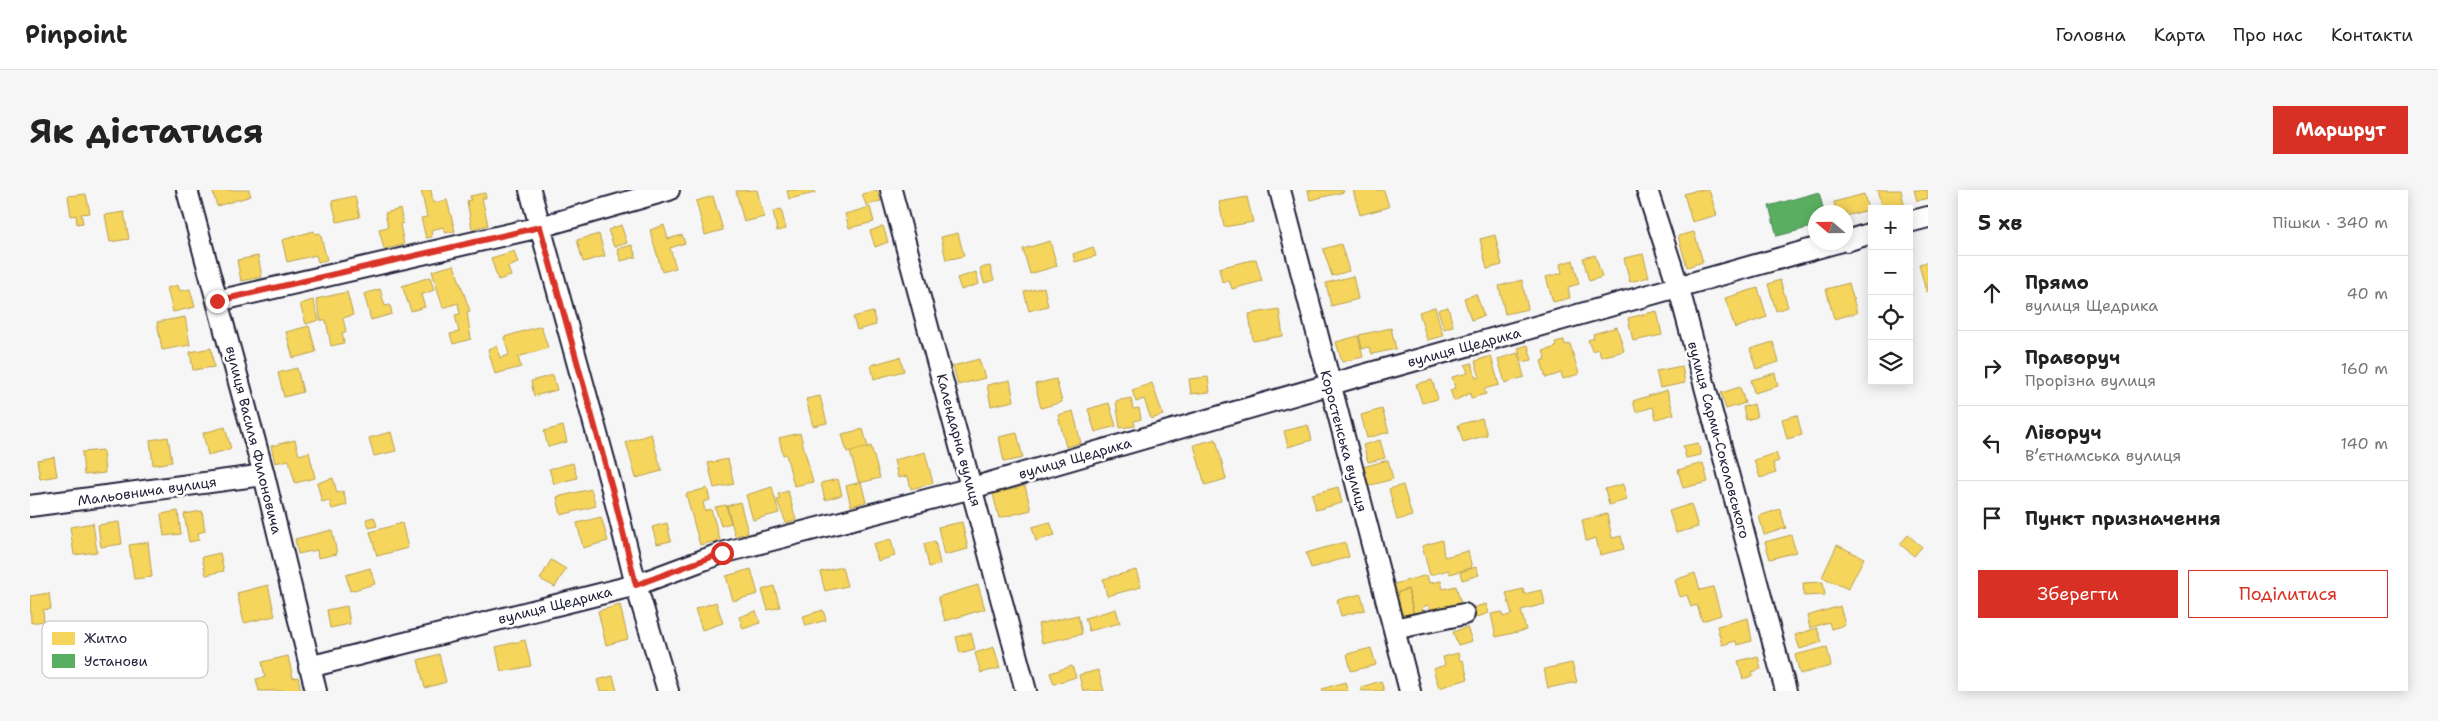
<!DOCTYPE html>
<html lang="uk">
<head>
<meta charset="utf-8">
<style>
	:root { --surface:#fff; --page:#f6f6f6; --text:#222; --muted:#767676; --line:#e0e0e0; --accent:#d93025 }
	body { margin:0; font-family:"Shantell Sans",sans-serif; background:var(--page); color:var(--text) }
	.controls { position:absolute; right:15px; top:15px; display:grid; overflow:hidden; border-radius:0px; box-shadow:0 2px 12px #0003 }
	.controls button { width:45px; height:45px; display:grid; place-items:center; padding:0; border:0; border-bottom:1px solid var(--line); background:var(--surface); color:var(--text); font:25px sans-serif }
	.compass { position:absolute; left:1778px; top:15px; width:45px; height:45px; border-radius:50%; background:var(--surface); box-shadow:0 2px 12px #0003; rotate:290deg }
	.stop { position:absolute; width:15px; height:15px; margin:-11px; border:4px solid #d93025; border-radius:50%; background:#fff }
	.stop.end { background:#d93025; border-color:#fff; box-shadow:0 1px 5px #0008 }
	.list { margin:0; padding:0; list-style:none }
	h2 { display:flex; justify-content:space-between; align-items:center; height:65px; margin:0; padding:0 20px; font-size:21px }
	h2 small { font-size:16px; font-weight:400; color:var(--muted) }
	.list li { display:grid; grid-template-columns:32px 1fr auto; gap:15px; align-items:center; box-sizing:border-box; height:75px; padding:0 20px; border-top:1px solid var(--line) }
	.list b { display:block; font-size:19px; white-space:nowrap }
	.list p { margin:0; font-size:16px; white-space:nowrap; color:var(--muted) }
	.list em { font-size:16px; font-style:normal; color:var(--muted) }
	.actions { display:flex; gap:10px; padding:15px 20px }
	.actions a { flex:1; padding:11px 0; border:1px solid var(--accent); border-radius:0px; text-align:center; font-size:18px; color:var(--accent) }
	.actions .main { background:var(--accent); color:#fff }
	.icon { flex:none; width:28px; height:28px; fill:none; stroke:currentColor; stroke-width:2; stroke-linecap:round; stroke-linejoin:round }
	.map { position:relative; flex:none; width:1898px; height:501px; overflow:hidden; border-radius:0px }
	header { display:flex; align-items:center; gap:30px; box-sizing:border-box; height:70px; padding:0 25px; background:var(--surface); border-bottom:1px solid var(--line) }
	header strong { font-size:24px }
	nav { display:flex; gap:28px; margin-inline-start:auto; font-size:18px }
	.intro { display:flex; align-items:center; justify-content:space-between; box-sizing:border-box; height:120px; padding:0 30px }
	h1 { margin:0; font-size:35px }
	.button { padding:12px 22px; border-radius:0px; background:var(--accent); color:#fff; font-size:18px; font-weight:700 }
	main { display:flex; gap:30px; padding:0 30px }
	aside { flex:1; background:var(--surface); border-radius:0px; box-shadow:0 2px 12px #0003 }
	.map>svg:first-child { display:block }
	.homes { fill:#f6d55c; stroke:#b69f52 }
	.public { fill:#5aae61; stroke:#498456 }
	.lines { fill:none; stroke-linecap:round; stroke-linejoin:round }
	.minor-casing { stroke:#22223b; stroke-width:24 }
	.minor { stroke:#fff; stroke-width:20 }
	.route { stroke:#d93025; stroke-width:6 }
	.labels { text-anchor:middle; stroke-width:5; stroke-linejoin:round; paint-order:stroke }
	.street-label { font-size:14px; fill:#22223b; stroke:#fff }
	.key { fill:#fff; stroke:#bdbdc4; stroke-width:1 }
	.key-label { font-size:14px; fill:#22223b }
</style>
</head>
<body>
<header>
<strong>Pinpoint</strong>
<nav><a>Головна</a><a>Карта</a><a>Про нас</a><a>Контакти</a></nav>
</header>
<div class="intro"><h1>Як дістатися</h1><a class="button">Маршрут</a></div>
<main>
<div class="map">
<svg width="1898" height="501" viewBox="0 0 1898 501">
	<rect width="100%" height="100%" fill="#f6f6f7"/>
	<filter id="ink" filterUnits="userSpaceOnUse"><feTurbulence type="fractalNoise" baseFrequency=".02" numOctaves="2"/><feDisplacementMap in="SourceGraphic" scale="10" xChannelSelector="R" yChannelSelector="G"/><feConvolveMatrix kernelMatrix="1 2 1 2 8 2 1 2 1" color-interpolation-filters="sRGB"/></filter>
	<g filter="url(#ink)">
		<!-- homes -->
		<path class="homes" d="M182 0H219L221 6 187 16Z
			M391 0H401L403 13 417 10 425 41 415 43 414 37 401 40 402 47 396 48 391 28 397 27Z
			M727 0 734 27 714 32 706 1Z
			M757 0H784L785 3 759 9Z
			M847 0 851 11 836 15 832 4Z
			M1278 0H1313L1314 2 1280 10Z
			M1323 0H1354L1359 17 1330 25Z
			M1667 0H1679L1687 25 1662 32 1654 4Z
			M1847 0H1871L1874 14 1852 19Z
			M1884 0H1898V8L1887 11Z
			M455 3 456 8H452L458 35 442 39 437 11 441 10 440 6Z
			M56 4 60 23 51 24 53 33 47 34 46 25 41 26 38 6Z
			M1834 4 1838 20 1816 26V22H1806L1804 12Z
			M325 6 330 27 307 32 302 11Z
			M683 6 693 40 675 45 666 11Z
			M1217 7 1223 32 1194 37 1189 12Z
			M840 17 844 32 819 38 815 24Z
			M370 19 373 33 370 34 374 55 354 59 349 39 358 37 355 23Z
			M751 19 756 39 747 41 743 21Z
			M94 22 99 49 80 52 75 25Z
			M591 35 597 53 584 57 578 40Z
			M634 35 638 49 652 45 655 53 640 58 646 78 632 82 620 40Z
			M853 36 858 52 845 57 840 41Z
			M284 41 285 44 290 43 297 70 288 72 286 65 257 72 252 50Z
			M1664 42 1673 72 1657 77 1648 46Z
			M928 43 934 66 916 70 911 47Z
			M569 44 575 66 553 72 547 50Z
			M1465 45 1472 75 1457 79 1450 49Z
			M1020 51 1027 76 1000 84 993 59Z
			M1311 54 1319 81 1302 86 1293 59Z
			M602 55 606 67 591 71 587 59Z
			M1063 57 1066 66 1045 72 1043 64Z
			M484 61 488 73 478 77 481 86 468 90 461 68Z
			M1613 64 1619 87 1600 92 1594 68Z
			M1565 65 1572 87 1559 91 1553 68Z
			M228 66 232 87 211 91 207 70Z
			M1226 69 1232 91 1202 99 1199 90 1192 92 1189 78Z
			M1543 70 1549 94 1538 97 1540 108 1523 112 1516 87 1532 83 1530 74Z
			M1898 72V101L1896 102 1889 74Z
			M424 75 440 121 437 122 441 149 423 154 420 144 429 142 425 125 430 124 428 113 413 118 402 81Z
			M960 76 964 90 954 93 950 78Z
			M946 82 949 94 931 100 927 88Z
			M1323 86 1328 109 1301 116 1296 93Z
			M400 87 404 100 391 105 395 117 381 121 372 96Z
			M1492 90 1498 119 1475 124 1469 96Z
			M1750 90 1758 117 1746 121 1738 94Z
			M1819 93 1827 123 1804 129 1796 99Z
			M148 95 150 101 160 99 165 117 143 122 137 98Z
			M1014 97 1018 116 999 121 994 102Z
			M1728 98 1737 127 1705 138 1695 108Z
			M350 99 355 116 360 115 362 124 341 130 334 104Z
			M317 102 323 125 313 128 316 142 312 143 314 153 301 156 296 130 291 131 286 109Z
			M1446 104 1454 126 1441 130 1434 108Z
			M283 110 289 130 276 134 270 114Z
			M1405 117 1413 146 1397 150 1389 122Z
			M1418 117 1423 136 1414 139 1408 120Z
			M1249 119 1253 146 1223 151 1219 124Z
			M1627 121 1632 145 1603 151 1598 128Z
			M843 122 846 135 827 140 823 127Z
			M155 127 160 155 132 160 127 132Z
			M279 136 286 162 263 168 256 142Z
			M511 136 518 158 488 167 491 177 465 184 458 159 467 156 470 168 479 165 474 147Z
			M1587 137 1594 161 1571 167 1568 159 1562 161 1558 150 1564 148 1563 144Z
			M1361 138 1366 159 1342 164 1339 157 1332 159 1329 145Z
			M1328 146 1333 167 1312 172 1306 152Z
			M1534 150 1535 155 1540 154 1549 184 1533 189 1531 183 1516 188 1511 171 1516 169 1513 161 1526 157 1525 152Z
			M1743 152 1749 172 1726 179 1720 159Z
			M1498 155 1502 170 1492 172 1488 158Z
			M181 158 184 177 163 180 160 162Z
			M1488 163 1494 187 1475 193 1468 169Z
			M1461 166 1469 195 1454 199 1456 204 1441 208 1440 203 1424 211 1420 200 1425 198 1422 187 1438 183 1435 175 1442 173 1446 188 1450 187 1445 171Z
			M870 167 874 181 844 189 841 175Z
			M949 169 955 188 928 195 923 176Z
			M1652 176 1655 193 1630 198 1626 181Z
			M267 178 273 202 254 207 248 183Z
			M1745 183 1748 196 1724 203 1721 190Z
			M523 185 527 200 504 206 501 191Z
			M1178 187 1180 202 1161 204 1159 189Z
			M1026 189 1032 212 1011 218 1005 194Z
			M980 190 984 211 961 216 957 195Z
			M1402 190 1408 209 1392 213 1386 194Z
			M1122 193 1133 225 1121 229 1114 209 1106 212 1102 200Z
			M1710 197 1715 213 1696 219 1691 203Z
			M1637 200 1644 224 1626 229 1623 217 1606 222 1603 211Z
			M790 206 797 233 783 236 776 209Z
			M1101 208 1103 219 1109 218 1111 229 1104 231 1105 236 1090 238 1086 211Z
			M1079 213 1086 236 1065 242 1058 219Z
			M1724 214 1727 227 1716 230 1713 217Z
			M1352 219 1359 242 1337 248 1331 225Z
			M1043 221 1051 253 1036 257 1028 225Z
			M1767 225 1772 245 1757 249 1752 229Z
			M1452 228 1457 245 1433 252 1428 235Z
			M1278 235 1282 250 1258 257 1254 241Z
			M533 236 537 252 518 257 514 241Z
			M195 237 201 259 178 265 173 243Z
			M833 239 838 257 817 262 812 244Z
			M361 242 366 261 344 266 339 248Z
			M770 243 783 292 764 296 756 264 753 265 749 248Z
			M987 243 993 268 974 272 969 247Z
			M621 244 632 281 606 288 596 252Z
			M138 247 142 272 123 275 120 250Z
			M1186 249 1196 289 1175 295 1164 255Z
			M265 250 269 265 279 262 285 288 265 293 259 270 245 273 241 256Z
			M1350 250 1355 268 1338 272 1333 255Z
			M1668 253 1671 265 1656 268 1653 256Z
			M841 256 850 288 829 293 820 262Z
			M73 260 75 283 54 285 52 262Z
			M895 262 903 293 881 299 878 286 868 288 864 270Z
			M1746 263 1749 271 1743 273 1746 283 1730 288 1724 270Z
			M24 267 27 286 10 289 7 270Z
			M698 269 704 294 684 298 678 273Z
			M1358 270 1363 289 1338 296 1333 277Z
			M543 273 547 288 524 294 519 279Z
			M1673 273 1678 292 1653 298 1648 280Z
			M303 288 307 303 313 301 317 315 302 319 299 310 292 312 287 293Z
			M808 289 812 305 795 310 791 293Z
			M831 292 836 312 821 316 816 296Z
			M1593 294 1597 310 1579 315 1575 299Z
			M1373 295 1382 326 1367 330 1359 299Z
			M995 296 1001 320 969 328 963 304Z
			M742 297 749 323 723 330 716 305Z
			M1308 297 1312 313 1286 320 1282 304Z
			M677 298 680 310 673 312 675 321 681 319 690 350 670 355 656 304Z
			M561 299 566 316 531 325 527 307Z
			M758 301 766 330 756 333 747 310 750 309 748 304Z
			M710 312 718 343 705 346 697 316Z
			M1661 314 1668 337 1646 343 1639 321Z
			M696 315 701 333 691 336 685 317Z
			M1750 319 1756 338 1734 345 1729 326Z
			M148 321 151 344 134 346 131 324Z
			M172 321 175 341 168 343 169 350 159 352 154 324Z
			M1577 324 1582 348 1591 346 1594 359 1570 365 1566 348 1556 351 1552 330Z
			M344 327 347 336 339 338 336 329Z
			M571 327 578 351 553 358 547 333Z
			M89 332 92 354 71 357 68 335Z
			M932 332 938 359 914 365 908 337Z
			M1020 332 1025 345 1006 351 1002 337Z
			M63 333 67 362 44 365 40 337Z
			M372 333 378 358 347 366 340 342Z
			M637 333 641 351 627 354 622 337Z
			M302 340 307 364 288 368 287 360 268 364 265 349Z
			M1761 345 1766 362 1740 369 1735 352Z
			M1878 345 1892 357 1884 366 1870 354Z
			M861 349 865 366 848 371 843 354Z
			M1412 350 1414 367 1438 361 1442 378 1420 384 1419 380 1400 385 1392 356Z
			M905 351 910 374 899 377 894 354Z
			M118 352 122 387 104 389 99 355Z
			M1315 352 1319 367 1281 378 1276 363Z
			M1807 355 1834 368 1818 399 1792 387Z
			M190 363 194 381 176 385 172 367Z
			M521 370 536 379 525 397 510 389Z
			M812 377 817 396 795 401 790 382Z
			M1446 377 1449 385 1432 390 1430 382Z
			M340 378 345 394 320 401 316 385Z
			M721 379 728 404 703 411 696 386Z
			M1106 380 1111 397 1077 406 1073 389Z
			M1665 383 1670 400 1683 397 1691 425 1672 431 1667 415 1661 417 1657 405 1650 407 1645 390Z
			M1397 385 1399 393 1411 391 1413 399 1426 396 1431 414 1401 421 1399 415 1392 417 1393 424 1384 426 1378 399 1363 404 1361 395Z
			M1793 392 1795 405 1774 406 1773 393Z
			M238 395 245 426 214 433 207 403Z
			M948 395 955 419 915 431 908 407Z
			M744 396 750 417 738 420 732 400Z
			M1378 399 1384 426 1370 429 1363 404Z
			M1493 399 1494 404 1512 400 1515 414 1491 420 1496 440 1466 447 1461 424 1472 422 1473 427 1482 424 1476 403Z
			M19 403 21 419 13 420 14 431 1 433 0 406Z
			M1331 404 1335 420 1311 426 1307 410Z
			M686 412 693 433 672 440 665 419Z
			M1456 414 1459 423 1444 428 1441 418Z
			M590 415 598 449 576 455 568 421Z
			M317 416 320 434 300 438 297 420Z
			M1810 416 1815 435 1801 439 1799 432 1780 438 1777 426Z
			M1086 419 1090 433 1059 441 1055 428Z
			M793 420 796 430 776 436 773 426Z
			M726 421 730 433 713 439 709 427Z
			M1048 425 1052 444 1012 453 1008 434Z
			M1718 428 1722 451 1707 455 1706 451 1692 455 1687 436Z
			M1437 437 1442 451 1428 455 1423 442Z
			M1787 438 1792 452 1770 459 1765 445Z
			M941 443 945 459 930 463 926 447Z
			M495 450 501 476 471 482 466 457Z
			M964 457 970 478 951 483 945 463Z
			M1797 457 1801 476 1770 484 1765 465Z
			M1341 458 1346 475 1321 481 1317 464Z
			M1428 463 1430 471 1433 470 1438 489 1409 498 1403 479 1415 475 1413 467Z
			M409 464 416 492 395 498 388 470Z
			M258 466 263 488 268 487 271 501H229L226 489 235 487 232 472Z
			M1728 466 1731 479 1722 482 1723 486 1713 489 1708 471Z
			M1542 473 1547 492 1518 498 1514 479Z
			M1042 476 1046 487 1024 494 1020 483Z
			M1068 480 1074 501H1053L1049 485Z
			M583 486 587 501H570L567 490Z
			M1351 491 1354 501H1332L1331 497Z
			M1315 492 1318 501H1293L1292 499Z"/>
		<!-- public -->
		<path class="public" d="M1789 2 1794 22H1786V36L1747 46 1739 16Z"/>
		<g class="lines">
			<!-- minor casing -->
			<g class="minor-casing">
				<path id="minor" d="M157 0 234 285 286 501
					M500 0 584 306 606 395 638 501
					M861 0 996 501
					M1250 0 1380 501
					M1617 0 1649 99 1756 501
					M1879 32 1898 27
					M1816 51 1842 43
					M187 111 510 37 639 0
					M0 316 234 285
					M1364 439 1434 424
					M279 477 606 395 692 363 942 298 1326 187 1808 52"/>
			</g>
			<!-- minor -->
			<use href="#minor" class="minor"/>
		</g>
	</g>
	<g class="lines" filter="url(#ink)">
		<!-- route -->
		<path class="route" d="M187 111 510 37 584 306 606 395 692 363"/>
	</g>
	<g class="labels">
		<!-- street labels -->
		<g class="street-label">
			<text transform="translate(1434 157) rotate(-15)" y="5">вулиця Щедрика</text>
			<text transform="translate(224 250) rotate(76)" y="5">вулиця Василя Филоновича</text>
			<text transform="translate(929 250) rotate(75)" y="5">Календарна вулиця</text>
			<text transform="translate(1689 250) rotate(75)" y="5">вулиця Сарми-Соколовського</text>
			<text transform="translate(1314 251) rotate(75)" y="5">Коростенська вулиця</text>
			<text transform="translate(1045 268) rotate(-16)" y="5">вулиця Щедрика</text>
			<text transform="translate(117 301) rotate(-8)" y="5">Мальовнича вулиця</text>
			<text transform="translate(525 415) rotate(-14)" y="5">вулиця Щедрика</text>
		</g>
	</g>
	<!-- legend -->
	<rect x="12" y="431" width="166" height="57" rx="8" class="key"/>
	<rect x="22" y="442" width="23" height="13" fill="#f6d55c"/>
	<rect x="22" y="464" width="23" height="14" fill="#5aae61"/>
	<g class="key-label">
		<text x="54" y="453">Житло</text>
		<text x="54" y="476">Установи</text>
	</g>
</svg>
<div class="controls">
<button>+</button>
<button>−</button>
<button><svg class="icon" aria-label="locate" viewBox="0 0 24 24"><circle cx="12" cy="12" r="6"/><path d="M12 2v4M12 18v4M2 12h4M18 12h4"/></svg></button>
<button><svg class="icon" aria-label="layers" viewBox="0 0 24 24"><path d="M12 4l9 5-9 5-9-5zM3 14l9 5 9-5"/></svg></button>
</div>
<svg class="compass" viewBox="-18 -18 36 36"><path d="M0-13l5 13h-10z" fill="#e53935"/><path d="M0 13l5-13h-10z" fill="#767676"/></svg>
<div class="stop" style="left:692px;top:363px"></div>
<div class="stop end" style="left:187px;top:111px"></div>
</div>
<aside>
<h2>5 хв<small>Пішки · 340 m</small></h2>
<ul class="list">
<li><svg class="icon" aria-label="ahead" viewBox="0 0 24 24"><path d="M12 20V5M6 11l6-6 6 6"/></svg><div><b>Прямо</b><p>вулиця Щедрика</p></div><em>40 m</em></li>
<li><svg class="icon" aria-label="right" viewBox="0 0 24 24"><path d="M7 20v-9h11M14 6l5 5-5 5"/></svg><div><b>Праворуч</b><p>Прорізна вулиця</p></div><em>160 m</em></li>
<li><svg class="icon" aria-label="left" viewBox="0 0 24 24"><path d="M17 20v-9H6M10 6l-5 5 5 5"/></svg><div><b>Ліворуч</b><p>Вʼєтнамська вулиця</p></div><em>140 m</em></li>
<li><svg class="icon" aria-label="arrive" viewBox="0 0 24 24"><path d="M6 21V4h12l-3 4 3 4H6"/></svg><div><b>Пункт призначення</b></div></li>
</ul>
<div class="actions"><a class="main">Зберегти</a><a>Поділитися</a></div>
</aside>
</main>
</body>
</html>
